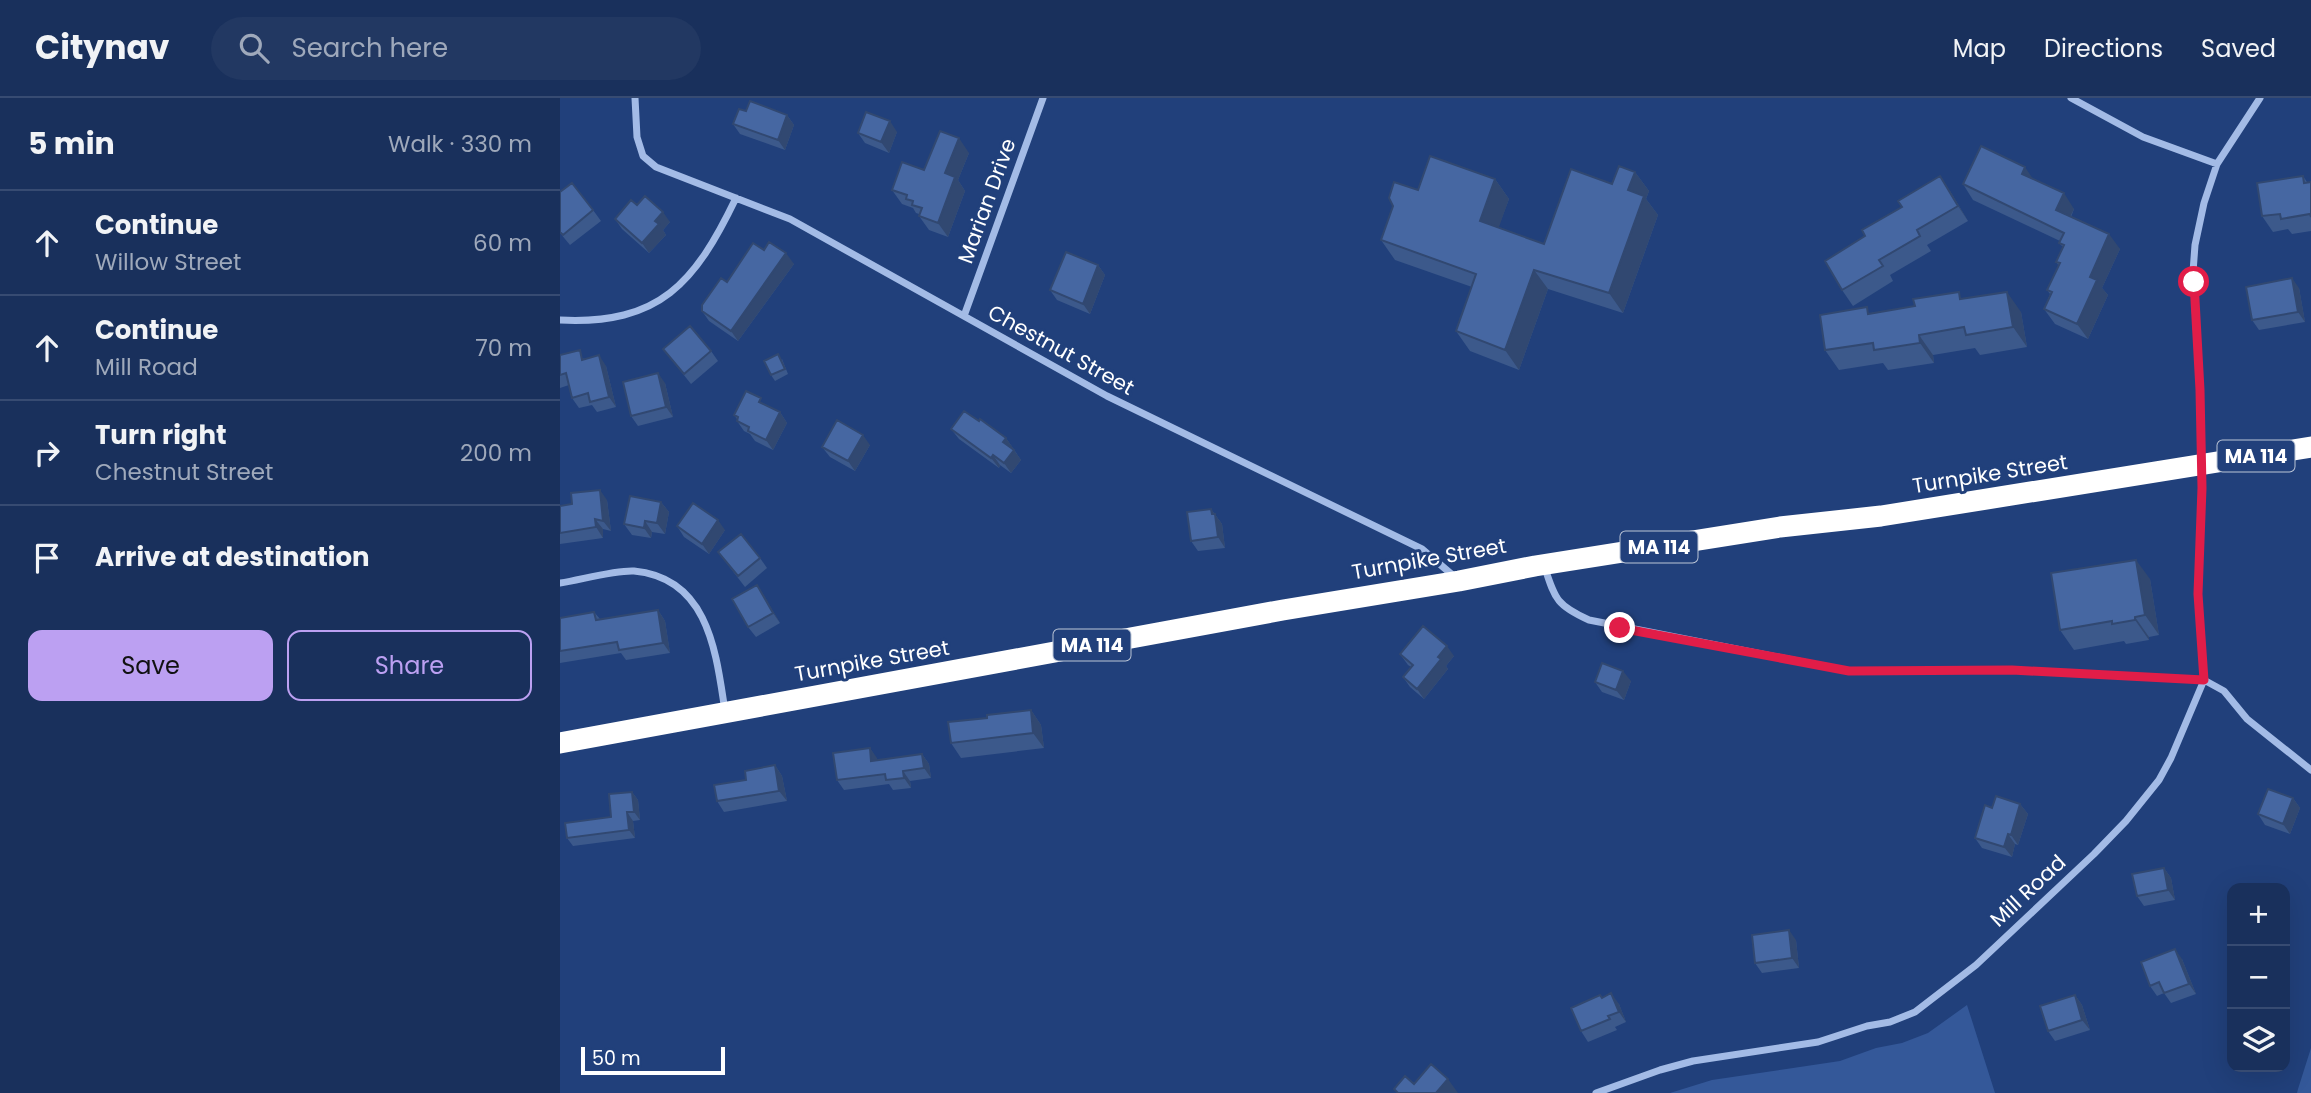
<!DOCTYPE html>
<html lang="en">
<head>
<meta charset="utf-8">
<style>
	:root { --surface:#19305c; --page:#223862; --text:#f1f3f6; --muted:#9fa9bb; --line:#374b72; --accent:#bca0f2 }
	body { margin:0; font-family:Poppins,sans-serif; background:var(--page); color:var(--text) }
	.controls { position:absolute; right:21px; bottom:21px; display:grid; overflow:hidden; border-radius:14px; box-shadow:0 7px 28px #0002 }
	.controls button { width:63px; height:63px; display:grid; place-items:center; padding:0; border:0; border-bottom:2px solid var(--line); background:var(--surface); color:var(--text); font:35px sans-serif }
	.scale { position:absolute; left:21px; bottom:18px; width:144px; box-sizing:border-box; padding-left:7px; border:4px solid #fff; border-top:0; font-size:19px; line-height:24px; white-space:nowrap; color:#fff; -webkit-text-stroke:5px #21407b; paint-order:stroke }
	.stop { position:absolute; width:21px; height:21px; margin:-16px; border:5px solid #e11d48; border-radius:50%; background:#fff }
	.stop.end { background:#e11d48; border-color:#fff; box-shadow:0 2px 7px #0008 }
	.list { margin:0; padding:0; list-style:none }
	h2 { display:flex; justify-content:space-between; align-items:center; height:91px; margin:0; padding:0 28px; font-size:30px }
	h2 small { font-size:23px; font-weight:400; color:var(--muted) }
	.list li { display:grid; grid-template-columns:46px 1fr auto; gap:21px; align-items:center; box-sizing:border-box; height:105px; padding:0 28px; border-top:2px solid var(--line) }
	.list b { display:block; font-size:26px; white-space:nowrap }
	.list p { margin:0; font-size:23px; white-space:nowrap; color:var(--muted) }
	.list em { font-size:23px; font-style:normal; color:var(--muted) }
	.actions { display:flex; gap:14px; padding:21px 28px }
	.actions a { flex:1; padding:16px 0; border:2px solid var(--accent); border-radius:14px; text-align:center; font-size:24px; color:var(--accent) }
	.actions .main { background:var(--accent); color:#111 }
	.icon { flex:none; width:38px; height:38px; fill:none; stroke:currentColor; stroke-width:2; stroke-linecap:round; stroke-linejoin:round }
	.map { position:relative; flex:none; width:1751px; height:995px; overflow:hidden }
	header { display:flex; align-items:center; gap:42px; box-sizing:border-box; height:98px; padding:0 35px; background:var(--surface); border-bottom:2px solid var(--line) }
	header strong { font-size:33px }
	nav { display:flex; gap:38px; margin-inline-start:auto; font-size:24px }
	.search { width:490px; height:63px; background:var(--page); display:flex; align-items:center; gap:18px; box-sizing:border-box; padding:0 24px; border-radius:38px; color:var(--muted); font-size:26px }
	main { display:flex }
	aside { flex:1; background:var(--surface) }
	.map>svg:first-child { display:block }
	.green { fill:#345899 }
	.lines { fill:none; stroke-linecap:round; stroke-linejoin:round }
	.street { stroke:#a3bbe6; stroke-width:7 }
	.highway { stroke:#fff; stroke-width:21 }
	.wall { fill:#3c598b }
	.shaded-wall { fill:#314871 }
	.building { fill:#4667a2; stroke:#314871; stroke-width:2 }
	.route { stroke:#e11d48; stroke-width:9 }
	.labels { text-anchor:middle; stroke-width:6; stroke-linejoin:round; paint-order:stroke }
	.shield { fill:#21407b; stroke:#bcc6d7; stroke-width:2 }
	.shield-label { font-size:19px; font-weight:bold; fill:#fff }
	.street-label { font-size:21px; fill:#fff; stroke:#21407b }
</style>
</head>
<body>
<header>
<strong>Citynav</strong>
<div class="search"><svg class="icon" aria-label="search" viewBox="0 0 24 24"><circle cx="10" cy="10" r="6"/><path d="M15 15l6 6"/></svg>Search here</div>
<nav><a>Map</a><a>Directions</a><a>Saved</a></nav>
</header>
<main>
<aside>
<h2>5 min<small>Walk · 330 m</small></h2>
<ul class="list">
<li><svg class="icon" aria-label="ahead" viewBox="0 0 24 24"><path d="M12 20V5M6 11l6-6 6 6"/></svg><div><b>Continue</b><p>Willow Street</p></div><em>60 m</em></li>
<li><svg class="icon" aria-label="ahead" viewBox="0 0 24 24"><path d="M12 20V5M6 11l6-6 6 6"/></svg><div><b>Continue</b><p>Mill Road</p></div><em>70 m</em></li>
<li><svg class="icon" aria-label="right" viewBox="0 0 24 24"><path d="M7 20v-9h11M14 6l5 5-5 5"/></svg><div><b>Turn right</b><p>Chestnut Street</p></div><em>200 m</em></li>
<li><svg class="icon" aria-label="arrive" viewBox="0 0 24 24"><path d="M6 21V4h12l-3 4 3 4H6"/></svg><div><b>Arrive at destination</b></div></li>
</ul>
<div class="actions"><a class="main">Save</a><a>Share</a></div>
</aside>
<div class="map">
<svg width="1751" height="995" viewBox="0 0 1751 995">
	<rect width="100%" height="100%" fill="#21407b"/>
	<!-- green -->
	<path class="green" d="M1407 907 1435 995H1110L1152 982 1280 963 1316 950 1342 945 1368 935Z
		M1751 950V995H1737L1738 991Z"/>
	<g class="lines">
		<!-- street -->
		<path class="street" d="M75 0 77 39 83 58 96 69 230 121 547 298 862 451 896 480
			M1511 0 1583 39 1657 66
			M404 218 483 0
			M0 222C100 227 135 185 176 100
			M985 470C995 502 998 508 1029 522L1289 573 1452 572 1644 582 1664 593 1687 621 1751 672
			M0 485C20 482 55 472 74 473 149 480 156 555 165 613
			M1036 995 1100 972 1133 963 1258 944 1307 928 1330 924 1355 914 1416 867 1534 756 1566 723 1599 682 1611 660 1644 582 1638 496 1642 390 1640 292 1633 174 1635 147 1644 105 1657 66 1700 0"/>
		<!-- highway -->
		<path class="highway" d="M0 645 723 512 899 483 975 468 1220 429 1321 418 1751 349"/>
	</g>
	<!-- wall -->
	<path class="wall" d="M186 13 227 17 234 27 225 52 180 36 173 26Z
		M337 34 329 55 305 45 298 35Z
		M409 55 398 82 405 93 388 139 369 132 359 118V116L356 115 353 110 342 106 332 92 364 72Z
		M1075 74 1089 93 1086 101 1098 117 1063 215 988 191 959 272 910 253 896 233 912 189 835 162 821 142 858 92 935 81 949 101 938 130 984 146 1052 86Z
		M1743 78 1747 84H1751V133L1732 136 1728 131 1713 134 1702 118Z
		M1474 82 1514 111 1511 119 1560 151 1542 190 1548 197 1528 241 1495 226 1484 211 1490 196 1487 192 1499 168 1496 164 1503 149 1499 145 1500 143 1413 102 1403 86Z
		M1390 93 1408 123 1367 147 1371 153 1330 177 1333 183 1293 208 1282 192 1305 138Z
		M0 94 33 112 41 123 10 147 0 135Z
		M77 107 110 124 103 132 106 137 89 155 62 131 55 121Z
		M204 152 234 166 178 243 149 223 142 213 167 184Z
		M538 167 545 177 530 216 497 202 490 192Z
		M1739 190 1745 224 1699 232 1692 222Z
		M1404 201 1461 214 1467 249 1420 257 1415 250 1373 257 1374 265 1328 272 1323 265 1279 272 1265 252 1311 215Z
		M103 251 151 253 158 263 131 286Z
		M0 257 26 261 46 268 56 309 37 314 32 307 19 310 12 300 9 287 0 290Z
		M222 261 228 276 215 283 211 277Z
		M105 285 113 319 78 328 71 318Z
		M206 307 220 314 227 325 213 352 195 343 190 336 184 333 177 323V321L174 317Z
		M419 323 446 340 461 362 451 375 440 367 439 370 399 341 391 331Z
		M310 347 295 373 270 359 262 349Z
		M47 402 51 433 43 431V440L0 446V408Z
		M101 404 109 414 105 436 92 434 91 440 72 437 64 426Z
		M651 411 662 426 665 450 638 453 631 443Z
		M117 428 165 432 149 456 124 439Z
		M158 454 200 460 207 470 185 489Z
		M1590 481 1599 537 1589 539V542L1566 546 1564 543 1514 552 1500 532Z
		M197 487 220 525 196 539 188 529Z
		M98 512 105 523 110 555 66 562 61 555 0 565V520L34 514 40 521Z
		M840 556 894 558 886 568 888 571 864 601 850 589 843 579 851 569 848 567Z
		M1071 583 1064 602 1042 594 1035 584Z
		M471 612 481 627 484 650 401 660 391 645 427 620Z
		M310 650 317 662 362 656 369 666 371 680 350 683 351 690 333 692 329 686 284 692 277 682Z
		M215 667 222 678 227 703 164 714 157 703 186 682Z
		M72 694 78 702 80 722 73 723 75 740 13 748 7 740 51 719Z
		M1733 700 1740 710 1730 736 1705 727 1698 716Z
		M1460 706 1468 716 1458 747 1455 746 1452 759 1422 750 1415 740 1432 710Z
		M1604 770 1611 780 1615 802 1584 808 1577 798Z
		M1236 842 1239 870 1202 875 1195 865Z
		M1622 861 1636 896 1611 905 1604 895 1597 898 1590 888Z
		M1515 897 1522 907 1530 932 1495 943 1488 933Z
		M1042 899 1059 906 1066 924 1055 929 1057 932 1028 944 1021 933Z"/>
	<!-- shaded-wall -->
	<path class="shaded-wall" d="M227 17 234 27 225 52 218 42Z
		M330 23 337 34 329 55 321 44Z
		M399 40 409 55 398 82 405 93 388 139 378 125 385 75Z
		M1465 69 1475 84 1462 76Z
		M1075 74 1089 93 1086 101 1098 117 1063 215 1049 195 1068 92Z
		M1380 78 1390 93 1408 123 1398 108Z
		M935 81 949 101 934 143 920 123Z
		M1504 95 1514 111 1506 127 1496 112Z
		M103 114 110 124 103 132 106 137 89 155 82 145 95 123Z
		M1549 136 1560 151 1542 190 1548 197 1528 241 1517 226 1530 179Z
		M226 155 234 166 178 243 171 233Z
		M538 167 545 177 530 216 523 206Z
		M974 172 988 191 959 272 945 252Z
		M1732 180 1739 190 1745 224 1738 214Z
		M1447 194 1461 214 1467 249 1453 229Z
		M1359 237 1373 257 1374 265 1360 245Z
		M39 257 46 268 56 309 49 299Z
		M98 275 105 285 113 319 106 309Z
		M220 314 227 325 213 352 206 342Z
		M303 337 310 347 295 373 288 363Z
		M446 340 453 350 451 354 443 344Z
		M454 352 461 362 451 375 444 365Z
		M433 357 440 367 439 370 431 360Z
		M40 392 47 402 51 433 43 423Z
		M101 404 109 414 105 436 97 425Z
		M651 411 662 426 665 450 658 439Z
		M35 421 43 431V440L36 429Z
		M158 422 165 432 149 456 142 446Z
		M85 423 92 434 91 440 84 430Z
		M1576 462 1590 481 1599 537 1585 517Z
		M197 487 204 497 220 525 213 515Z
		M98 512 105 523 110 555 103 545Z
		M1575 519 1589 539V542L1575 522Z
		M887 548 894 558 886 568 888 571 864 601 857 591 878 559Z
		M1063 573 1071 583 1064 602 1056 592Z
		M471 612 481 627 484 650 473 635Z
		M310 650 317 660 319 673 311 663Z
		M362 656 369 666 371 680 364 670Z
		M215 667 222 678 227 703 219 693Z
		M343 673 350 683 351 690 344 680Z
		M72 694 78 702 80 722 74 714Z
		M1733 700 1740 710 1730 736 1723 726Z
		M1460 706 1468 716 1458 747 1451 737Z
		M67 714 73 723 75 740 69 732Z
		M1448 736 1455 746 1452 759 1444 749Z
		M1604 770 1611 780 1615 802 1608 792Z
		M1229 832 1236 842 1239 870 1232 860Z
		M1615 851 1622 861 1636 896 1629 886Z
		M1051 895 1059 906 1066 924 1059 914Z
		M1515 897 1522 907 1530 932 1522 922Z
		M888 981 898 995H876Z"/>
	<!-- building -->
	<path class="building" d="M190 3 227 17 218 42 173 26 179 11 186 13Z
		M306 14 330 23 321 44 298 35Z
		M380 33 399 40 385 75 395 79 378 125 359 118 362 110 352 107 353 103 346 101 347 97 332 92 342 64 364 72Z
		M1421 48 1465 69 1462 76 1504 95 1496 112 1549 136 1530 179 1537 182 1517 226 1484 211 1492 194 1487 192 1500 165 1496 164 1504 147 1499 145 1504 135 1403 86Z
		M870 58 935 81 920 123 984 146 1011 71 1052 86 1059 68 1075 74 1068 92 1084 98 1049 195 974 172 945 252 896 233 916 176 821 142 833 108 829 100 834 84 858 92Z
		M1380 78 1398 108 1357 132 1360 138 1319 162 1323 168 1282 192 1265 163 1305 138 1302 132 1342 109 1338 103Z
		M1743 78 1744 85 1751 84V119L1750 116 1721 121 1720 116 1702 118 1697 85Z
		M12 85 33 112 3 137 0 134V94Z
		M85 98 103 114 95 123 99 126 82 145 55 121 71 102 77 107Z
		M209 144 226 155 171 233 142 213V207L161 180 167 184 193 145 204 152Z
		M506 154 538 167 523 206 490 192Z
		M1732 180 1738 214 1692 222 1686 189Z
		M1399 194 1400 201 1447 194 1453 229 1406 237 1404 229 1359 237 1360 245 1314 252 1313 245 1265 252 1260 217 1307 209 1308 216 1355 208 1353 201Z
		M130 228 151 253 124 276 103 251Z
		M20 252 22 262 39 257 49 299 30 304 28 295 12 300 6 275 0 277V257Z
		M218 256 225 271 211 277 204 263Z
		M98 275 106 309 71 318 63 284Z
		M186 293 201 300 199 304 220 314 206 342 188 333 189 329 177 323 178 319 174 317Z
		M404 313 419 323 420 321 446 340 443 344 454 352 444 365 433 357 431 360 391 331Z
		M277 322 303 337 288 363 262 349Z
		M40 392 43 423 35 421 36 429 0 435V408L12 406 11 395Z
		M70 398 101 404 97 425 85 423 84 430 64 426Z
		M133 405 158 422 142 446 117 428Z
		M651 411 652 416H655L658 439 631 443 627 414Z
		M181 436 200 460 178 478 158 454Z
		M1576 462 1585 517 1575 519V522L1552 526V523L1500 532 1491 475Z
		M197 487 213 515 188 529 172 501Z
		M98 512 103 545 59 552 57 544 0 553V520L34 514 36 522Z
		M863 528 887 548 878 559 881 561 857 591 843 579 853 567 840 556Z
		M1042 565 1063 573 1056 592 1035 584Z
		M471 612 473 635 391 645 388 624 427 620V617Z
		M310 650 311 663 362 656 364 670 343 673 344 680 326 682 325 676 277 682 273 655Z
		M215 667 219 693 157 703 154 687 186 682 185 673Z
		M1708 691 1733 700 1723 726 1698 716Z
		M72 694 74 714H67L69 732 7 740 5 725 51 719 49 696Z
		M1436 698 1460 706 1451 737 1448 736 1444 749 1415 740 1425 707 1432 710Z
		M1604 770 1608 792 1577 798 1572 776Z
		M1229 832 1232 860 1195 865 1192 837Z
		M1615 851 1629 886 1604 895 1599 884 1590 888 1581 864Z
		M1051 895 1059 914 1048 918 1050 921 1021 933 1011 910 1040 897 1042 900Z
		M1515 897 1522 922 1488 933 1480 908Z
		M871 966 888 981 876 995H838L834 991 845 978 854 986Z"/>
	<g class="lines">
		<!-- route -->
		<path class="route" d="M1060 530 1289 573 1452 572 1644 582 1638 496 1642 390 1640 292 1634 184"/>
	</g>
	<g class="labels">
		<!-- shield labels -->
		<g class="shield">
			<rect x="1657.5" y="342.5" width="77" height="31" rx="5"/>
			<rect x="1060.5" y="433.5" width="77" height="31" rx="5"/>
			<rect x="493.5" y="531.5" width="77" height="31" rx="5"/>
		</g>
		<g class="shield-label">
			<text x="1696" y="365">MA 114</text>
			<text x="1099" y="456">MA 114</text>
			<text x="532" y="554">MA 114</text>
		</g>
		<!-- street labels -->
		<g class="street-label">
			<text transform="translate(427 103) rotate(-70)" y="7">Marian Drive</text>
			<text transform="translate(501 252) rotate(29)" y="7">Chestnut Street</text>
			<text transform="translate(1430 376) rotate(-9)" y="7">Turnpike Street</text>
			<text transform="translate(869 461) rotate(-10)" y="7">Turnpike Street</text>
			<text transform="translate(312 563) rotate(-10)" y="7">Turnpike Street</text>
			<text transform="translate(1468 793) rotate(-43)" y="7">Mill Road</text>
		</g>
	</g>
</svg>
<div class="controls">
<button>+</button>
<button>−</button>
<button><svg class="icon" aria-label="layers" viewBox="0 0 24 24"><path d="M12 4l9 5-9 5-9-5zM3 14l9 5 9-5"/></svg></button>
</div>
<div class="scale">50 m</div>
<div class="stop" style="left:1634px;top:184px"></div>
<div class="stop end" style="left:1060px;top:530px"></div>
</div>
</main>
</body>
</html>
